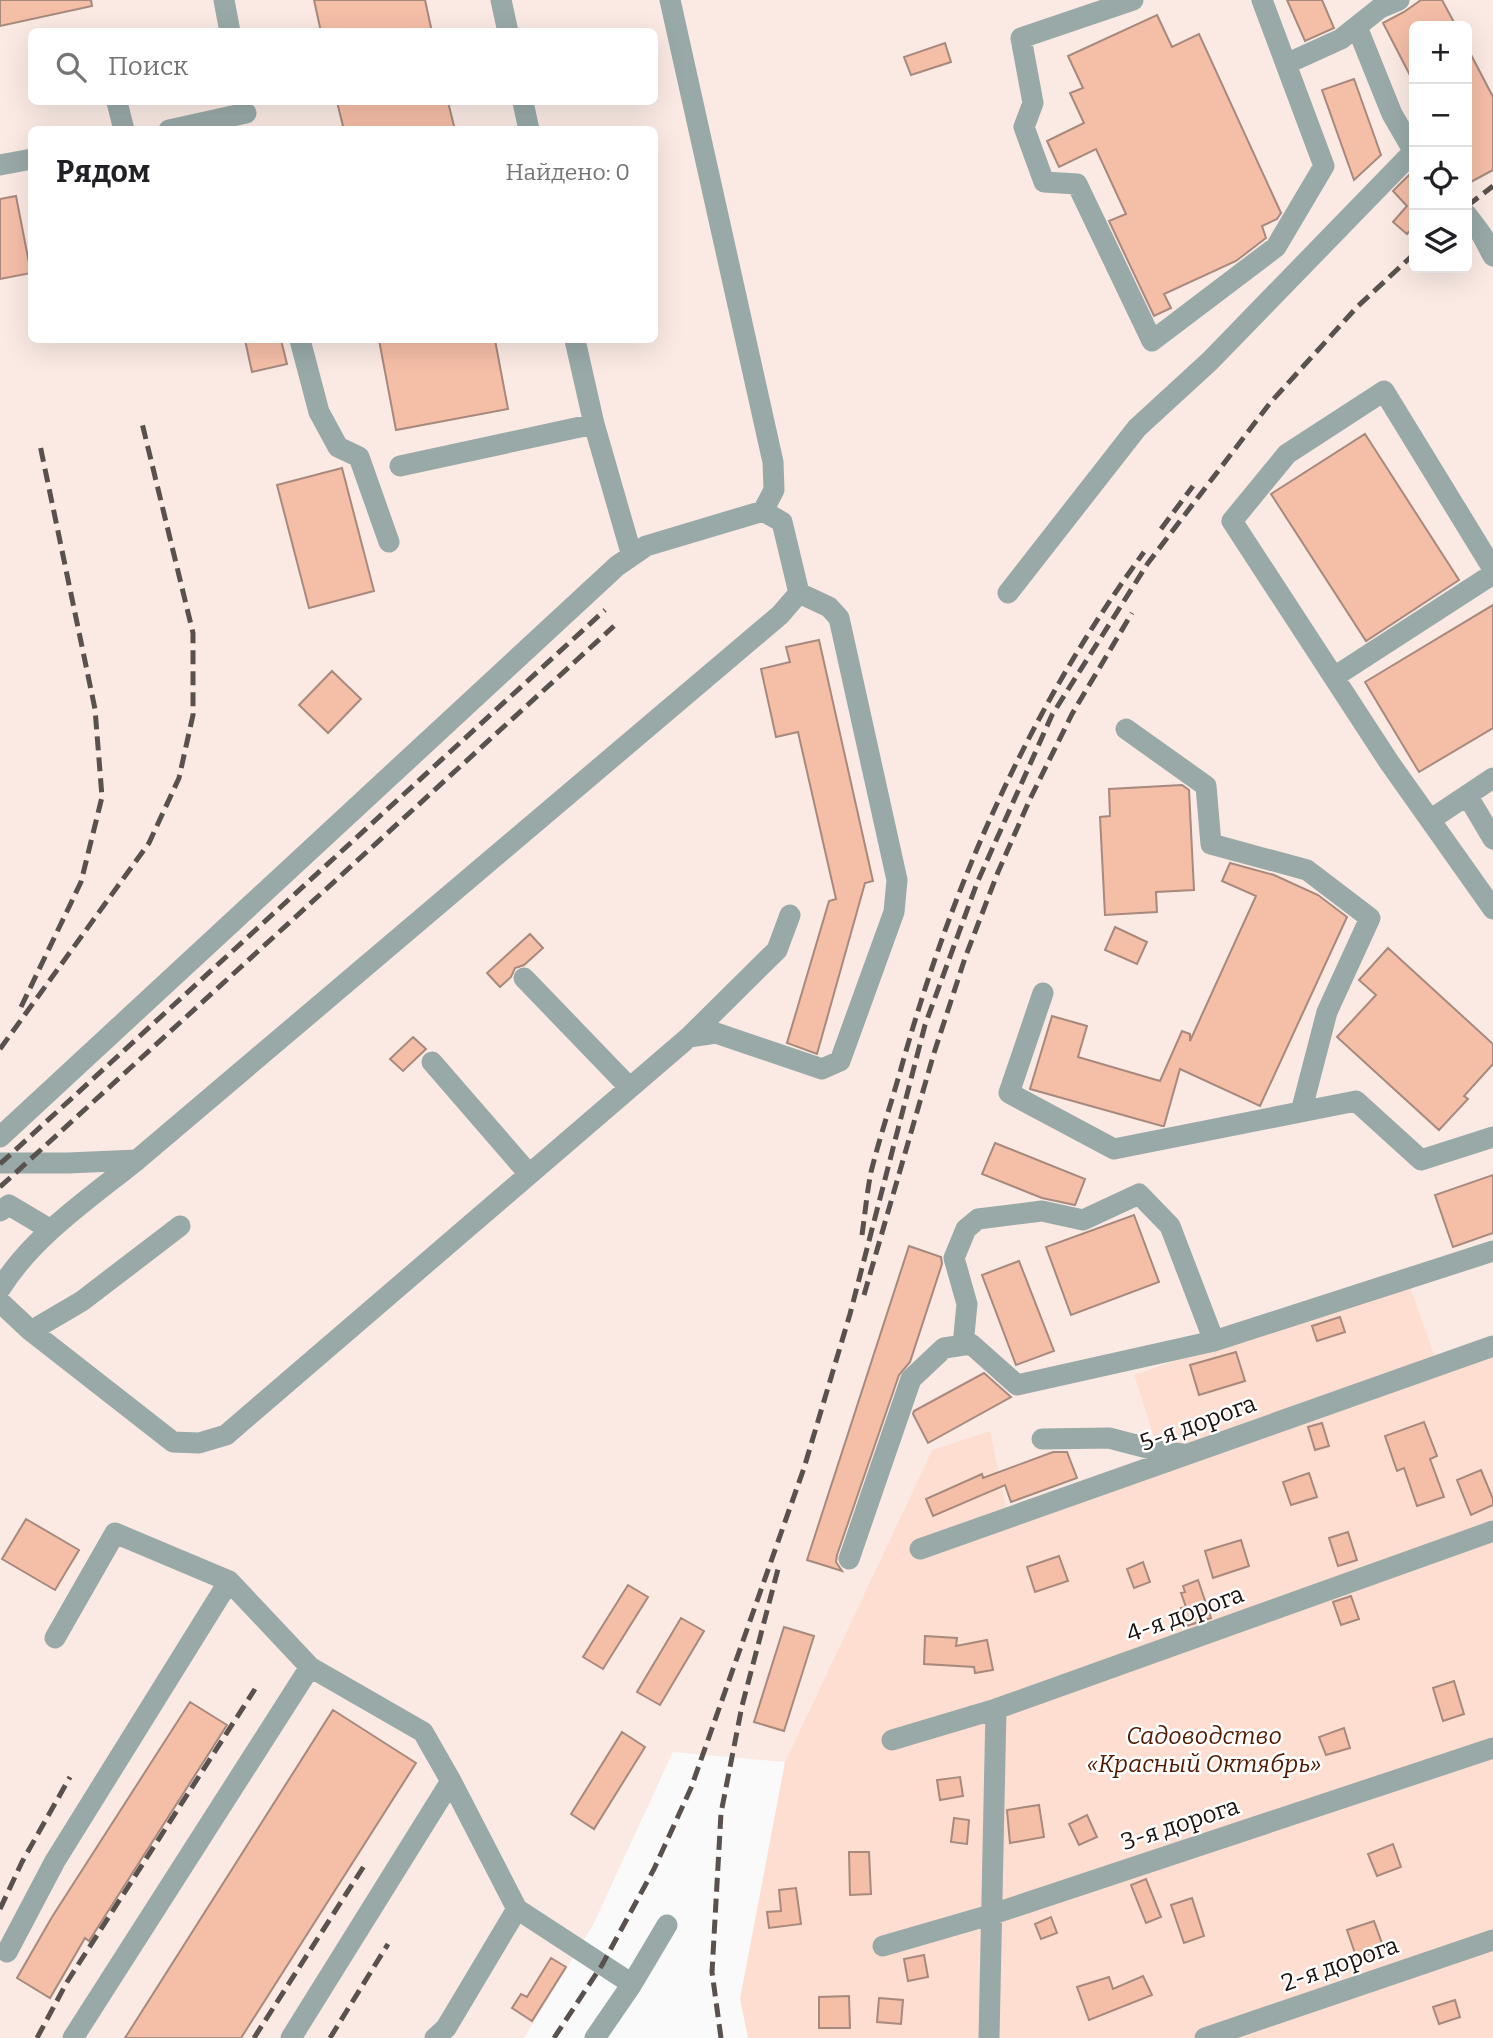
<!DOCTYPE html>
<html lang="ru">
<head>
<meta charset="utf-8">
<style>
	:root { --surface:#fff; --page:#f2f2f2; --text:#202124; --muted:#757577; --line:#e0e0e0 }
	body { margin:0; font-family:Bitter,serif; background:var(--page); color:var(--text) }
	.controls { position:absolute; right:21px; top:21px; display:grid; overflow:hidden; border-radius:10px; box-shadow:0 7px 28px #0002 }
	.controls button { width:63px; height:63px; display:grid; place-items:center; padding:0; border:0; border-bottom:2px solid var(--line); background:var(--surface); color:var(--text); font:35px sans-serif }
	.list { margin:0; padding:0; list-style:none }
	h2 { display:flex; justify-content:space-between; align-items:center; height:91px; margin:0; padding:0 28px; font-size:30px }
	h2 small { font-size:23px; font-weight:400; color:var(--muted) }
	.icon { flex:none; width:38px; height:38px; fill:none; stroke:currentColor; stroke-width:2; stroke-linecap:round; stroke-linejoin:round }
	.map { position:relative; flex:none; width:1493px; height:2038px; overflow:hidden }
	.search { position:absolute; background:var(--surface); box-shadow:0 7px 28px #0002; left:28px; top:28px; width:630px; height:77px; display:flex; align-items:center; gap:18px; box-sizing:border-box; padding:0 24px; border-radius:10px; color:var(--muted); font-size:26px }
	.panel { position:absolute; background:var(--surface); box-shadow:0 7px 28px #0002; left:28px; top:126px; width:630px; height:217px; border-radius:10px }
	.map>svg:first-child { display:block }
	.built { fill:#fbeae4; fill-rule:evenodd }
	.green { fill:#feded1 }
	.building { fill:#f5bea7; stroke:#a7897d; stroke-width:2 }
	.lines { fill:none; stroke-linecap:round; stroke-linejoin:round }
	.minor { stroke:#98a9a8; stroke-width:21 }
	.rail { stroke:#59514e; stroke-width:5; stroke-dasharray:14 7; stroke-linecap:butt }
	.labels { text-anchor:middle; stroke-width:5; stroke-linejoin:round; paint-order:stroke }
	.street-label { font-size:24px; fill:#1d120e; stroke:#fff }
	.park-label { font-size:24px; font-style:italic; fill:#521b00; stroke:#fff }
</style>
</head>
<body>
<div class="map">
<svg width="1493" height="2038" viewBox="0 0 1493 2038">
	<rect width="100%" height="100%" fill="#fafafa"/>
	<!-- built -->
	<path class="built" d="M0 0H1493V1343L1436 1361 1178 1358 1134 1375 1161 1460 1007 1513 932 1450 785 1762 673 1752 593 1925 524 2038H0ZM1414 26H1467V268H1414ZM32 32H654V102H32ZM32 130H654V340H32Z"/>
	<!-- green -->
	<path class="green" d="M1410 1287 1436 1360 1493 1343V2038H748L740 1999 785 1762 932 1450 990 1431 1007 1512 1161 1460 1134 1375 1246 1334Z"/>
	<!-- building -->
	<path class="building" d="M0 0H91L92 6 0 26Z
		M314 0H425L432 32H321Z
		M1287 0H1322L1334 28 1305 41Z
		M1421 0H1442L1456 26H1414V83L1383 23 1404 12Z
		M1157 15 1172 47 1199 34 1281 213 1277 219 1262 226 1266 238 1236 261 1164 294 1171 308 1154 316 1109 221 1126 214 1096 149 1059 167 1047 141 1084 123 1070 93 1083 88 1068 56Z
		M945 43 951 62 911 75 904 57Z
		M1467 47 1493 97V170L1467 184Z
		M1354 79 1381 155 1354 180 1322 90Z
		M337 102H448L455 130H344Z
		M1409 175 1414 180V226L1407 234 1393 222 1407 206 1393 191Z
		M16 196 31 273 0 279V199Z
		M245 340H281L287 364 252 372Z
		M379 340H495L508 409 396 430Z
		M1365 434 1459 580 1366 641 1271 494Z
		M342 468 374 591 309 608 277 485Z
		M1493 605V728L1419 772 1365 682Z
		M819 640 873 881 865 883 817 1054 787 1043 829 901 836 899 798 732 776 737 761 669 790 662 786 647Z
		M332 671 361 699 328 733 299 705Z
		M1182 785 1189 790 1194 890 1156 892 1157 912 1105 915 1100 817 1110 816 1109 789Z
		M1230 863 1274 875 1318 895 1347 917 1260 1106 1180 1069 1164 1126H1162L1030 1089 1052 1016 1087 1026 1078 1057 1160 1081 1182 1031 1190 1034V1041L1256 896 1222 881Z
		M1115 927 1147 942 1137 964 1105 950Z
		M530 934 543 948 524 965 515 968 511 977 500 987 487 973Z
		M1388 948 1493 1044V1064L1464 1096 1468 1099 1439 1130 1337 1037 1376 995 1359 980Z
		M413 1037 426 1049 403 1071 390 1059Z
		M995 1143 1085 1179 1075 1205 1042 1198 982 1174Z
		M1493 1175V1233L1453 1247 1435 1195Z
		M1134 1215 1159 1282 1071 1315 1046 1247Z
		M909 1246 941 1257 942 1264 910 1362 899 1375 837 1555 836 1562 842 1571 807 1560Z
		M1019 1261 1054 1351 1016 1365 982 1275Z
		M1340 1317 1345 1332 1317 1341 1312 1326Z
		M1236 1352 1245 1381 1199 1395 1190 1365Z
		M984 1373 1011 1397 928 1443 913 1414 914 1411Z
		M1424 1422 1437 1456 1430 1459 1444 1497 1417 1506 1404 1468 1397 1471 1385 1436Z
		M1322 1423 1329 1446 1315 1450 1308 1427Z
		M1053 1452H1067L1077 1478 1011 1502 1005 1485 933 1516 926 1499 982 1474 983 1478Z
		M1481 1470 1493 1499V1505L1471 1515 1457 1480Z
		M1309 1473 1317 1497 1291 1505 1283 1482Z
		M26 1519 79 1550 55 1590 2 1559Z
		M1348 1532 1357 1560 1338 1566 1329 1538Z
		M1241 1540 1249 1566 1213 1578 1205 1551Z
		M1059 1556 1068 1581 1035 1592 1027 1567Z
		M1143 1562 1150 1582 1134 1588 1127 1569Z
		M1198 1580 1211 1618 1187 1626 1181 1608 1186 1607 1181 1593 1185 1592 1183 1586Z
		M628 1585 648 1597 603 1669 583 1657Z
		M1351 1596 1359 1619 1341 1625 1333 1602Z
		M681 1618 704 1631 660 1705 637 1692Z
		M784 1627 814 1636 784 1731 754 1722Z
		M925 1636 957 1638 956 1646 987 1640 993 1670 975 1673 974 1667 924 1664Z
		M1454 1681 1464 1714 1443 1721 1433 1688Z
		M190 1702 227 1725 89 1941 85 1938 50 1998 17 1978 52 1917Z
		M333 1710 416 1763 241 2038H125Z
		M1344 1728 1350 1748 1326 1755 1319 1737Z
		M622 1732 645 1747 594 1829 571 1814Z
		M960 1777 963 1796 940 1800 937 1780Z
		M1039 1805 1044 1837 1010 1843 1007 1810Z
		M1087 1815 1097 1837 1079 1845 1069 1824Z
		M954 1818 969 1820 967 1844 951 1842Z
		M1393 1844 1401 1867 1377 1876 1368 1854Z
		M849 1852H869L871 1894 850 1895Z
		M1146 1879 1161 1917 1146 1923 1131 1885Z
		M796 1888 801 1924 769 1928 767 1912 781 1911 779 1890Z
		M1192 1898 1204 1936 1184 1943 1171 1905Z
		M1051 1917 1057 1933 1041 1939 1035 1924Z
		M1374 1921 1384 1949 1357 1959 1347 1930Z
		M924 1955 928 1977 908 1981 904 1959Z
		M551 1958 566 1967 532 2021 512 2008 521 1994 527 1997Z
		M1143 1976 1152 1995 1089 2020 1077 1987 1109 1977 1113 1989Z
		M849 1996 850 2028H819V1997Z
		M879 1998 903 2000 901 2024 877 2022Z
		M1455 2000 1460 2017 1439 2024 1433 2007Z"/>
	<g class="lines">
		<!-- minor -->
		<path class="minor" d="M224 0 230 32
			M501 0 508 32
			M670 0 773 462 774 490 763 511
			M1133 0 1021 38 1033 103 1024 127 1044 182 1077 184 1152 341 1276 247 1324 166 1262 0
			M1357 27 1392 114 1414 152
			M1286 64 1341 39 1380 8 1399 0
			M117 102 124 130
			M523 102 529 130
			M169 130 246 113
			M0 165 32 159
			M1467 215 1482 235 1493 256
			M300 340 319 412 338 447 359 457 389 542
			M575 340 594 424 632 556
			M400 466 594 424
			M1493 569 1384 391 1287 454 1232 521 1389 762 1493 909
			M1008 593 1137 428 1210 361 1414 151
			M1334 677 1493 574
			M1126 729 1206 786 1211 844 1307 870 1370 918 1327 1012 1301 1112
			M1467 795 1493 839
			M1430 820 1493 778
			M524 978 630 1088
			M1043 993 1009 1093 1114 1149 1356 1101 1421 1160 1493 1137
			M689 1037 777 950 790 915
			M432 1062 529 1174
			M0 1137 617 566 646 546 763 511 782 522 799 593
			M0 1163H68L137 1160
			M0 1211 9 1205 51 1230
			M0 1289C33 1236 90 1198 137 1160L780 615 799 593
			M0 1302 31 1331 173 1442 199 1443 226 1435 689 1037 716 1033 822 1069 840 1061 894 912 897 880 839 618 829 607 799 593
			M31 1331 82 1301 180 1226
			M963 1345 967 1304 954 1258 966 1229 978 1219 1042 1211 1083 1220 1139 1194 1170 1226 1214 1341
			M1042 1439 1109 1438 1159 1451 1182 1454
			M920 1549 1493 1346
			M849 1559 911 1379 944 1348 971 1344 1017 1385 1214 1341 1493 1251
			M55 1638 115 1533 229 1581 310 1667 423 1732 451 1781 517 1909 632 1984
			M892 1740 996 1709 1493 1531
			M883 1946 990 1915 1493 1748
			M7 1952 55 1861 229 1581
			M73 2038 310 1667
			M291 2038 451 1781
			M435 2038 446 2028 517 1909
			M595 2038 632 1984 667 1925
			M989 2038 996 1709
			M1205 2038 1493 1940"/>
		<!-- rail -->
		<path class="rail" d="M1467 206 1493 186
			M1161 529 1193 486
			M21 1007 81 882 102 797 95 709 40 445
			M0 1049 149 843 179 778 193 715V633L142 423
			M0 1164 605 610
			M0 1187 614 626
			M862 1235C865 1214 867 1192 871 1172 880 1136 892 1101 902 1065 954 880 1030 708 1144 552
			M864 1295 934 1053 965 958 998 872 1030 799 1072 714 1132 613
			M0 1909 22 1862 70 1777
			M37 2038 67 1982 255 1689
			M254 2038 364 1866
			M330 2038 388 1944
			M554 2038 602 1965 654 1869 691 1788 804 1468 850 1314 925 1025 977 883 1052 715 1148 563 1270 403 1357 307 1414 254
			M721 2038 712 1972 721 1813 742 1706 778 1569"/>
	</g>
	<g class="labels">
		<!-- street labels -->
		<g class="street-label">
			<text transform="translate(1198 1423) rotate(-20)" y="8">5-я дорога</text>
			<text transform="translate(1185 1614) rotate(-20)" y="8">4-я дорога</text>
			<text transform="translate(1180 1824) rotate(-18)" y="8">3-я дорога</text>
			<text transform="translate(1340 1964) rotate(-19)" y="8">2-я дорога</text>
		</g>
		<!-- park labels -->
		<g class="park-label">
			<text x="1204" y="1744">Садоводство<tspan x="1204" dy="28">«Красный Октябрь»</tspan></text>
		</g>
	</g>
</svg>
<div class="controls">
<button>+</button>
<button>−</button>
<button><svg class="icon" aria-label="locate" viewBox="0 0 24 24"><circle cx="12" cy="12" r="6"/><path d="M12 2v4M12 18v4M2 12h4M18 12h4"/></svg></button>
<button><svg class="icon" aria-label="layers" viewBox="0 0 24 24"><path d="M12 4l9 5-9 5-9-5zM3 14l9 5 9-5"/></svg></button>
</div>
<div class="search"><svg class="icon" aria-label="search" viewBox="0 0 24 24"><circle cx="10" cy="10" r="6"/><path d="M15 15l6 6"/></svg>Поиск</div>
<section class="panel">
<h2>Рядом<small>Найдено: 0</small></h2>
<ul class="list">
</ul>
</section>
</div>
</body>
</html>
